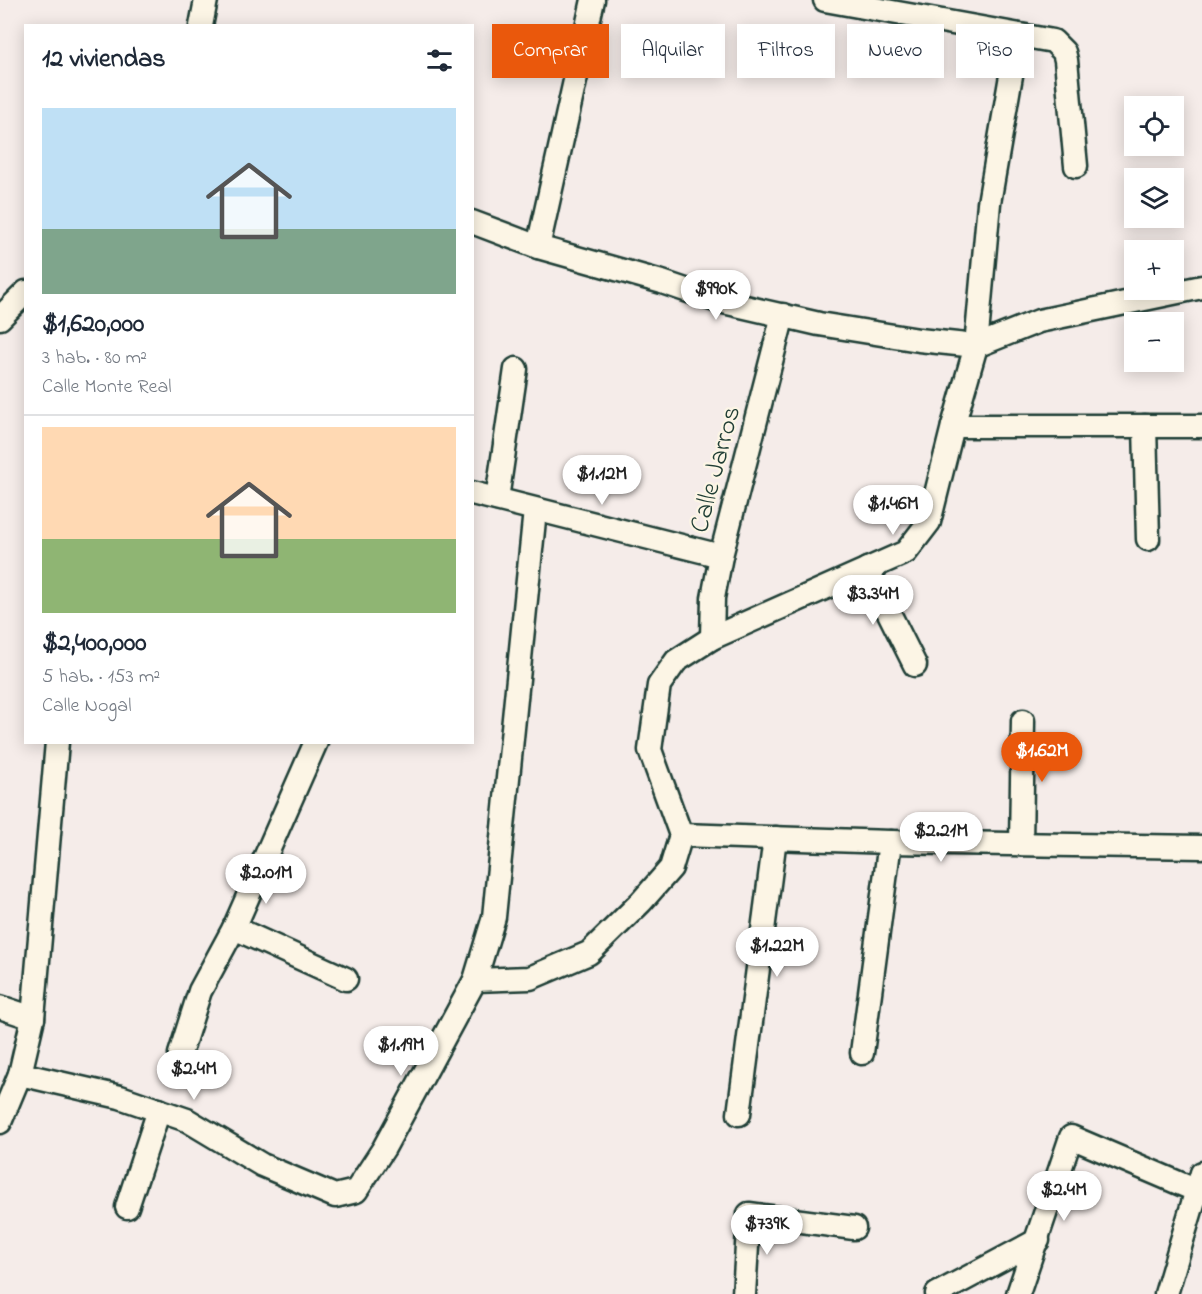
<!DOCTYPE html>
<html lang="es">
<meta charset="utf-8">
<style>
:root{--surface:#fff;--page:#f2f2f3;--text:#1f2937;--muted:#747a83;--line:#e0e1e3;--accent:#ea580c}
body{margin:0;font-family:"Indie Flower",sans-serif;background:var(--page);color:var(--text);height:100vh;display:flex;flex-direction:column;font-size:22px;white-space:nowrap}
*{box-sizing:border-box;margin:0}
p{font-size:20px;color:var(--muted)}
.icon{flex:none;width:33px;height:33px;fill:none;stroke:currentColor;stroke-width:2;stroke-linecap:round;stroke-linejoin:round}
.map{position:relative;flex:1;overflow:hidden}
.details{position:absolute;left:24px;top:24px;width:450px;height:720px;display:flex;flex-direction:column;background:var(--surface);border-radius:0px;box-shadow:0 3px 15px #0003}
.details>*{flex:none}
.top-card{position:absolute;left:492px;top:24px;width:570px;height:54px;display:flex;gap:12px}
.controls{position:absolute;left:1124px;top:96px;display:grid;gap:12px}
.controls a{display:grid;place-items:center;width:60px;height:60px;border-radius:0px;background:var(--surface);box-shadow:0 3px 15px #0003;font-size:30px}
.price{position:absolute;translate:-50% -51px;padding:0 14px;border-radius:21px;background:#fff;color:#222;font-size:20px;line-height:39px;filter:drop-shadow(0 2px 3px #0008)}
.price::after{content:'';position:absolute;left:50%;top:36px;width:18px;height:14px;margin-left:-9px;background:inherit;clip-path:polygon(0 0,100% 0,50% 100%)}
.price.selected{background:var(--accent);color:#fff}
ul{padding:0;list-style:none}
li{display:grid;align-content:center;gap:12px;height:318px;padding:0 18px}
li+li{border-top:2px solid var(--line)}
li span{display:grid;place-items:center;height:186px;border-radius:0px;color:#555}
li>.icon{margin-inline-start:auto}
span .icon{width:108px;height:108px;fill:#fffc;stroke-width:1}
li b{font-size:26px}
h2{display:flex;justify-content:space-between;align-items:center;height:72px;padding:0 18px;font-size:26px}
.chip{padding:0 21px;border-radius:0px;background:var(--surface);box-shadow:0 3px 15px #0003;font-size:21px;line-height:54px}
.chip.selected{background:var(--accent);color:#fff}
.map>svg:first-child{display:block}
</style>
<div class="map">
<svg width="1202" height="1294" viewBox="0 0 1202 1294">
<rect width="100%" height="100%" fill="#f5ece9"/>
<filter id="ink" filterUnits="userSpaceOnUse"><feTurbulence type="fractalNoise" baseFrequency=".0167" numOctaves="2"/><feDisplacementMap in="SourceGraphic" scale="12" xChannelSelector="R" yChannelSelector="G"/><feConvolveMatrix kernelMatrix="1 2 1 2 8 2 1 2 1" color-interpolation-filters="sRGB"/></filter>
<g filter="url(#ink)">
<g fill="none" stroke-linecap="round" stroke-linejoin="round">
<defs>
<g id="street">
<polyline points="825,0 1053,41 1064,52 1066,60 1076,166"/>
<polyline points="201,26 206,0"/>
<polyline points="472,222 538,247 662,282 715,300 819,324 919,340 976,346 1039,321 1202,287"/>
<polyline points="538,247 593,0"/>
<polyline points="0,318 26,292"/>
<polyline points="953,426 1202,426"/>
<polyline points="1145,426 1148,539"/>
<polyline points="472,493 721,556"/>
<polyline points="497,499 516,369"/>
<polyline points="867,569 915,665"/>
<polyline points="712,638 713,598 721,556 783,315"/>
<polyline points="681,835 890,842 1202,847"/>
<polyline points="1021,844 1023,721"/>
<polyline points="234,928 346,979"/>
<polyline points="475,980 530,978 589,953 641,902 671,868 681,835 650,750 659,685 676,661 712,638 906,552 929,522 953,426 976,346 989,203 1018,35"/>
<polyline points="0,1007 33,1018"/>
<polyline points="862,1053 890,842"/>
<polyline points="180,1054 200,991 234,928 316,742"/>
<polyline points="20,1074 120,1097 187,1120 262,1165 335,1196 356,1191 384,1148 475,980 494,917 535,510"/>
<polyline points="739,1114 775,838"/>
<polyline points="0,1122 20,1074 33,1018 57,742"/>
<polyline points="127,1207 159,1110"/>
<polyline points="744,1294 749,1214 854,1228"/>
<polyline points="937,1294 1038,1240"/>
<polyline points="1018,1294 1071,1137 1202,1193"/>
<polyline points="1166,1294 1202,1173"/>
</g>
</defs>
<use href="#street" stroke="#1f3d34" stroke-width="27"/>
<use href="#street" stroke="#fcf5e5" stroke-width="22"/>
</g>
</g>
<g text-anchor="middle" stroke-width="4.5" stroke-linejoin="round" paint-order="stroke">
<g font-size="27" fill="#1f3d34" stroke="#fcf5e5">
<text transform="translate(714 469) rotate(-75)" y="9">Calle Jarros</text>
</g>
</g>
</svg>
<div class="controls">
<a><svg class="icon" aria-label="locate" viewBox="0 0 24 24"><circle cx="12" cy="12" r="6"/><path d="M12 2v4M12 18v4M2 12h4M18 12h4"/></svg></a>
<a><svg class="icon" aria-label="layers" viewBox="0 0 24 24"><path d="M12 4l9 5-9 5-9-5zM3 14l9 5 9-5"/></svg></a>
<a>+</a>
<a>−</a>
</div>
<b class="price" style="left:716px;top:321px">$990K</b>
<b class="price" style="left:602px;top:506px">$1.12M</b>
<b class="price" style="left:893px;top:536px">$1.46M</b>
<b class="price" style="left:873px;top:626px">$3.34M</b>
<b class="price selected" style="left:1042px;top:783px">$1.62M</b>
<b class="price" style="left:941px;top:863px">$2.21M</b>
<b class="price" style="left:266px;top:905px">$2.01M</b>
<b class="price" style="left:777px;top:978px">$1.22M</b>
<b class="price" style="left:401px;top:1077px">$1.19M</b>
<b class="price" style="left:194px;top:1101px">$2.4M</b>
<b class="price" style="left:1064px;top:1222px">$2.4M</b>
<b class="price" style="left:767px;top:1256px">$739K</b>
<div class="top-card">
<a class="chip selected">Comprar</a>
<a class="chip">Alquilar</a>
<a class="chip">Filtros</a>
<a class="chip">Nuevo</a>
<a class="chip">Piso</a>
</div>
<section class="details">
<h2>12 viviendas<svg class="icon" aria-label="filters" viewBox="0 0 24 24"><path d="M4 7h16M4 17h16"/><circle cx="9" cy="7" r="2"/><circle cx="15" cy="17" r="2"/></svg></h2>
<ul>
<li><span style="background:linear-gradient(#bfe0f5 65%,#7fa58c 0)"><svg class="icon" aria-label="home" viewBox="0 0 24 24"><path d="M3 11l9-7 9 7M6 9v11h12V9"/></svg></span><div><b>$1,620,000</b><p>3 hab. · 80 m²</p><p>Calle Monte Real</p></div></li>
<li><span style="background:linear-gradient(#ffd9b3 60%,#8fb573 0)"><svg class="icon" aria-label="home" viewBox="0 0 24 24"><path d="M3 11l9-7 9 7M6 9v11h12V9"/></svg></span><div><b>$2,400,000</b><p>5 hab. · 153 m²</p><p>Calle Nogal</p></div></li>
</ul>
</section>
</div>
